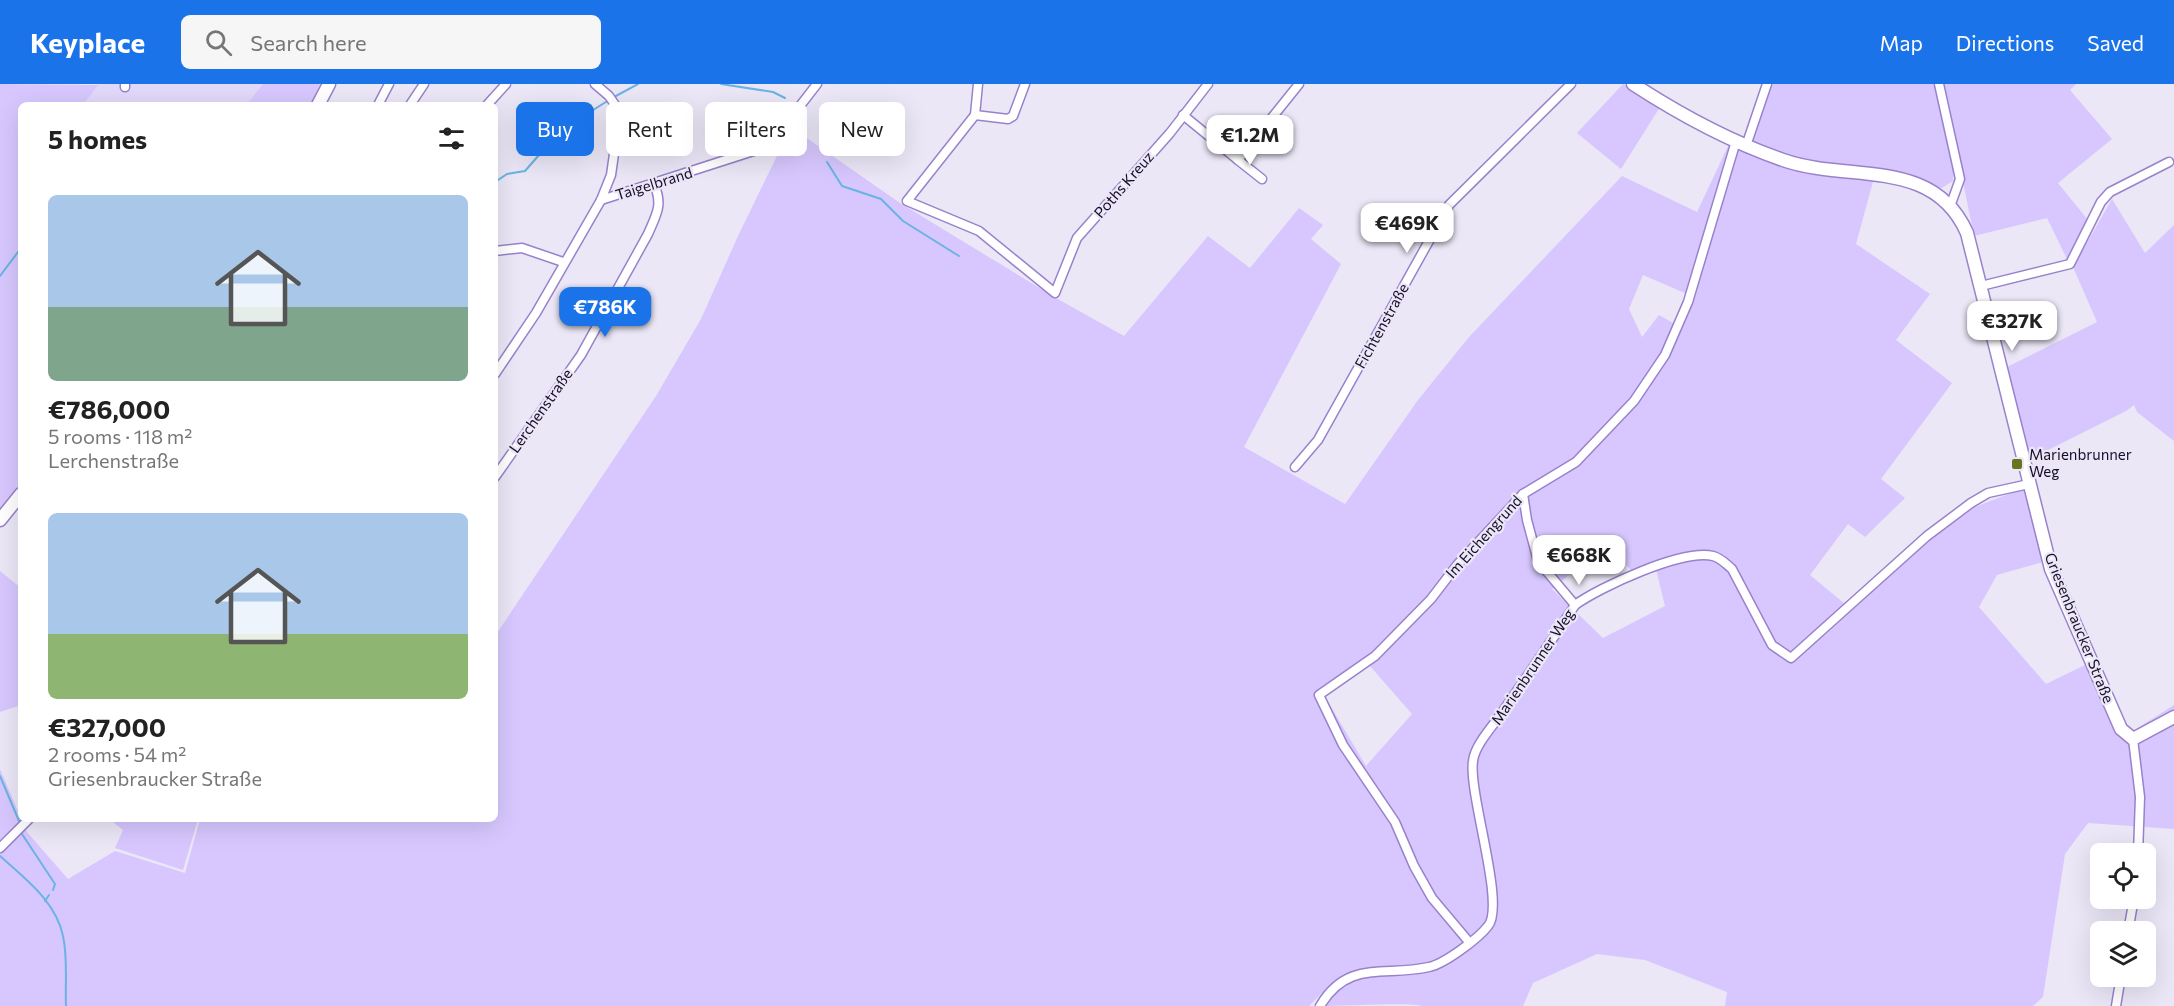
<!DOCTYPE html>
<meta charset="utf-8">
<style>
:root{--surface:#fff;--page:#f6f6f6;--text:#222;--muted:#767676;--accent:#1a73e8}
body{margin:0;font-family:Commissioner,sans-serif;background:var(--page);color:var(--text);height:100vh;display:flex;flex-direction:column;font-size:22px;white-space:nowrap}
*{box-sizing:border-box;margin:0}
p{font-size:20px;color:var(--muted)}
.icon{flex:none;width:33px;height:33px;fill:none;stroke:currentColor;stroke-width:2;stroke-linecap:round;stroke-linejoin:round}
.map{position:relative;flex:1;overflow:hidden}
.drawer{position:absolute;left:18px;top:18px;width:480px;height:720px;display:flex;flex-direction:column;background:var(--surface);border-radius:9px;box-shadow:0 6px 24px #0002}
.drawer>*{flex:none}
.banner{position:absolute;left:516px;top:18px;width:570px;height:54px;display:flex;gap:12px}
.fabs{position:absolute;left:2090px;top:759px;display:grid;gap:12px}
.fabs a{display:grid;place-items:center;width:66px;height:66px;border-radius:9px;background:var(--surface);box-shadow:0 6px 24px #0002;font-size:30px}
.price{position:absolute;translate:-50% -51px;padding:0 14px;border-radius:12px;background:#fff;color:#222;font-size:20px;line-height:39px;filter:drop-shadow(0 2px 3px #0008)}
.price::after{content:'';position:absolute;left:50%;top:36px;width:18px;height:14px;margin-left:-9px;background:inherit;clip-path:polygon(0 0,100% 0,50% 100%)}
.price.current{background:var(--accent);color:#fff}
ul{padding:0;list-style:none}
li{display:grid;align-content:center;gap:12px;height:318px;padding:0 30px}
li span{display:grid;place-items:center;height:186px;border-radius:9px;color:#555}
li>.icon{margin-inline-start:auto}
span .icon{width:108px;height:108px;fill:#fffc;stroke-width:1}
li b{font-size:26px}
h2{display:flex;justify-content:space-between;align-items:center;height:72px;padding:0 30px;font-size:26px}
.pill{padding:0 21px;border-radius:9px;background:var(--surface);box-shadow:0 6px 24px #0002;font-size:21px;line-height:54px}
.pill.current{background:var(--accent);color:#fff}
header{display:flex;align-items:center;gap:36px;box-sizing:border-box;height:84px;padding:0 30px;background:var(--accent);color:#fff}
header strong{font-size:28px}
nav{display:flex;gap:33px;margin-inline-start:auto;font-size:21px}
.search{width:420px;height:54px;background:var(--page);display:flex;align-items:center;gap:15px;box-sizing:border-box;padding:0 21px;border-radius:9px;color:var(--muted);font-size:22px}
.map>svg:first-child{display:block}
</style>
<header>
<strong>Keyplace</strong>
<div class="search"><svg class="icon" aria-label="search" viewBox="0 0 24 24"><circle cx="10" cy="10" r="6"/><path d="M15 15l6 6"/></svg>Search here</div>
<nav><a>Map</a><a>Directions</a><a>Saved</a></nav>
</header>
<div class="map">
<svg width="2174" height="922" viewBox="0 0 2174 922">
<rect width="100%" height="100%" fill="#ebe7f7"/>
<polygon fill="#e1d8fa" points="97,0 263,0 246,21 83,21"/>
<g fill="#d7c7fe" fill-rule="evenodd">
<polygon points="0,0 98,1 83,21 21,21 21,402 0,427"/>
<polygon points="263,0 320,0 311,21 246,21"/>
<polygon points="1623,0 1660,23 1621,85 1577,49"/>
<path d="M 1773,0 L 1935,0 L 1954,81 L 1953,97 L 1940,105 L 1910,92 L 1874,94 L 1856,160 L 1930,210 L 1896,256 L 1952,299 L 1881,395 L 1905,414 L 1865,453 L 1848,440 L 1810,491 L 1845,520 L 1819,546 L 1825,551 L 1926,459 L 1975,423 L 2024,404 L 2043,478 L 1997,491 L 1979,523 L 2046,600 L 2089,579 L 2119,653 L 2136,645 L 2174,621 L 2174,745 L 2088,739 L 2065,770 L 2043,913 L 2033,922 L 1725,922 L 1727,908 L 1645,876 L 1597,870 L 1533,899 L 1523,922 L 1422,922 C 1414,918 1341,922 1324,922 L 1331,910 L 1353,893 L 1350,889 L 1328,903 L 1309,922 L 0,922 L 0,685 L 27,748 L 68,795 L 115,767 L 185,789 L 200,735 L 495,735 L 495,552 L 656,312 L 701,235 L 738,152 L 791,43 L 900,119 L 1056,214 L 1124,252 L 1208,152 L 1250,184 L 1299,124 L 1323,141 L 1311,155 L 1341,180 L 1244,363 L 1345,420 L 1418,316 L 1469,253 L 1622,92 L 1697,128 L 1729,60 L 1748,65 ZM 1643,191 L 1694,213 L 1680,243 L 1659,231 L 1642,253 L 1629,225 ZM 1606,461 L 1632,487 L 1654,477 L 1665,522 L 1603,554 L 1552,505 ZM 1363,574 L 1412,630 L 1366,682 L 1321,606 Z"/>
<polygon points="1943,0 2076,0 2070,6 2112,55 2058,99 2088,136 2067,175 2047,134 1974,152"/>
<polygon points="2112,115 2145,169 2174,141 2174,357 2137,328 2134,321 2126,327 2030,375 2005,284 2097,238 2073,183"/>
<polygon points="0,487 21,504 21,621 0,628"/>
<polygon points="109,735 198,735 183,786 115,764 123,746"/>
</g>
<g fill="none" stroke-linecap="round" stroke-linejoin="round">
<g stroke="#6ab4e3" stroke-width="2">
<polyline points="721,0 773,8 785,14"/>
<polyline points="614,13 638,0"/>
<polyline points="827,78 842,102 881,115 903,137 959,172"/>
<polyline points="495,98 507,90 525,87 560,47 609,16"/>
<polyline points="0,192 21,164"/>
<polyline points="0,692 19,737"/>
<polyline points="22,750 55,800 53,806"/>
<path d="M 0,772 C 24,794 56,817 63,852 C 68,874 65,900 66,922"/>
<polyline points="45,817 49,811"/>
</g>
<defs>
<g id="street">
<polyline points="978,0 975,31 907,117 979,147 1055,209 1077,154 1170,49 1208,0"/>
<polyline points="1939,0 1960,95 1951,120"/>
<polyline points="125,3 125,0"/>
<polyline points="378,21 389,0"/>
<polyline points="410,21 424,0"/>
<polyline points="487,21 506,0"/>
<polyline points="975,31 1008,35 1013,32 1025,0"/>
<polyline points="1183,31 1238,76 1299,0"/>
<polyline points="1746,62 1767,0"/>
<polyline points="1238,76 1262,95"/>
<polyline points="601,116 769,62 817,0"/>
<polyline points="495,167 522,164 563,178"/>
<polyline points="1981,202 2070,180 2101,118 2110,108 2169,78"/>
<polyline points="495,290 536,229 601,116 611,91 620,28 609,12 595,0"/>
<polyline points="1295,383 1318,356 1449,121 1571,0"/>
<path d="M 495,393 L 581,271 L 648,150 C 657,129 663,121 654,100"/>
<polyline points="1523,410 1527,436 1538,477 1575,521"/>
<polyline points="2133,655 2140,713 2138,770"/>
<polyline points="0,764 29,735"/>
<polyline points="2128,848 2134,814"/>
<polyline points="1469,858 1432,814 1414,782 1395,738 1343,661 1319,611 1375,572 1431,515 1457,481 1523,410 1576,378 1634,317 1665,271 1688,218 1736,57"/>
<path d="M 1320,922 C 1348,875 1384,893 1429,883 C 1444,880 1478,855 1488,842 C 1506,821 1468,709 1473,677 C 1475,661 1492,643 1501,630 C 1526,594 1551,558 1575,521 C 1600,503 1682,465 1713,472 C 1721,474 1726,480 1732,485 L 1772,561 L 1791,574 L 1927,452 L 1971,419 L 1988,409 L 2029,400"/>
<polyline points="2116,922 2121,892"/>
</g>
<g id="secondary">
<path d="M 1633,0 C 1679,30 1731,58 1783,76 C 1849,99 1933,72 1967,149 L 2051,485 L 2121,645 L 2133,655 L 2174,633"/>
<polyline points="318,21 329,0"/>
<polyline points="0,436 21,410"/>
</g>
</defs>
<use href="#street" stroke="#9982cb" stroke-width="11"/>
<use href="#secondary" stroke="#9982cb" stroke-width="15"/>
<use href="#street" stroke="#fff" stroke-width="8"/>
<use href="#secondary" stroke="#fff" stroke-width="12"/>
</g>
<rect fill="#677420" stroke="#ebe7f7" stroke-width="2" x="2011" y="374" width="12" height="12" rx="3"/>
<g text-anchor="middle" stroke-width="4.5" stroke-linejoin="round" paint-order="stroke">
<g font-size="15" fill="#170d28" stroke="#ebe7f7">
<text transform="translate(654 100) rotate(-17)" y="5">Taigelbrand</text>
<text transform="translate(1124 101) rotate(-49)" y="5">Poths Kreuz</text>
<text transform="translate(1382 242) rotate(-61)" y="5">Fichtenstraße</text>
<text transform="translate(541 327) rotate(-55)" y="5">Lerchenstraße</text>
<text transform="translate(1484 453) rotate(-48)" y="5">Im Eichengrund</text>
<text transform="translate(2079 544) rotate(68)" y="5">Griesenbraucker Straße</text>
<text transform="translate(1533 583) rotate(-56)" y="5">Marienbrunner Weg</text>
</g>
<g font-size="15" fill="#170d28" stroke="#ebe7f7" text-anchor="start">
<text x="2029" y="376">Marienbrunner<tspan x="2029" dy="17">Weg</tspan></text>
</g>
</g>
</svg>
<div class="fabs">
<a><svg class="icon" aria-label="locate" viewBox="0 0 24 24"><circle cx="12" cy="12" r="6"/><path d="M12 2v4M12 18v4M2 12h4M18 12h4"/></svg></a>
<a><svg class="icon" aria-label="layers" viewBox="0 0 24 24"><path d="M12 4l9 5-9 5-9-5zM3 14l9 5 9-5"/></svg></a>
</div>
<b class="price" style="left:1250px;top:82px">€1.2M</b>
<b class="price" style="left:1407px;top:170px">€469K</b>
<b class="price current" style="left:605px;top:254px">€786K</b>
<b class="price" style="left:2012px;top:268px">€327K</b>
<b class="price" style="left:1579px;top:502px">€668K</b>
<div class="banner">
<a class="pill current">Buy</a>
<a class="pill">Rent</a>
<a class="pill">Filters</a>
<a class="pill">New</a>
</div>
<section class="drawer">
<h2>5 homes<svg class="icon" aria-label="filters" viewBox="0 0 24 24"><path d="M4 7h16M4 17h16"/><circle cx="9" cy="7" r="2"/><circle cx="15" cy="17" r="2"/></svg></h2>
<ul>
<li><span style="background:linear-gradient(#a9c7e8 60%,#7fa58c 0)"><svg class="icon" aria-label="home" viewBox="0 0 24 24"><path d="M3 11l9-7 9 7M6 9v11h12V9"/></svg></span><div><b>€786,000</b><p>5 rooms · 118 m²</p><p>Lerchenstraße</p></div></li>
<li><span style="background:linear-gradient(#a9c7e8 65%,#8fb573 0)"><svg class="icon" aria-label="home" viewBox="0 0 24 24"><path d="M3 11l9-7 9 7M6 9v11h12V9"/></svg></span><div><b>€327,000</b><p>2 rooms · 54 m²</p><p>Griesenbraucker Straße</p></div></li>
</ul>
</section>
</div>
